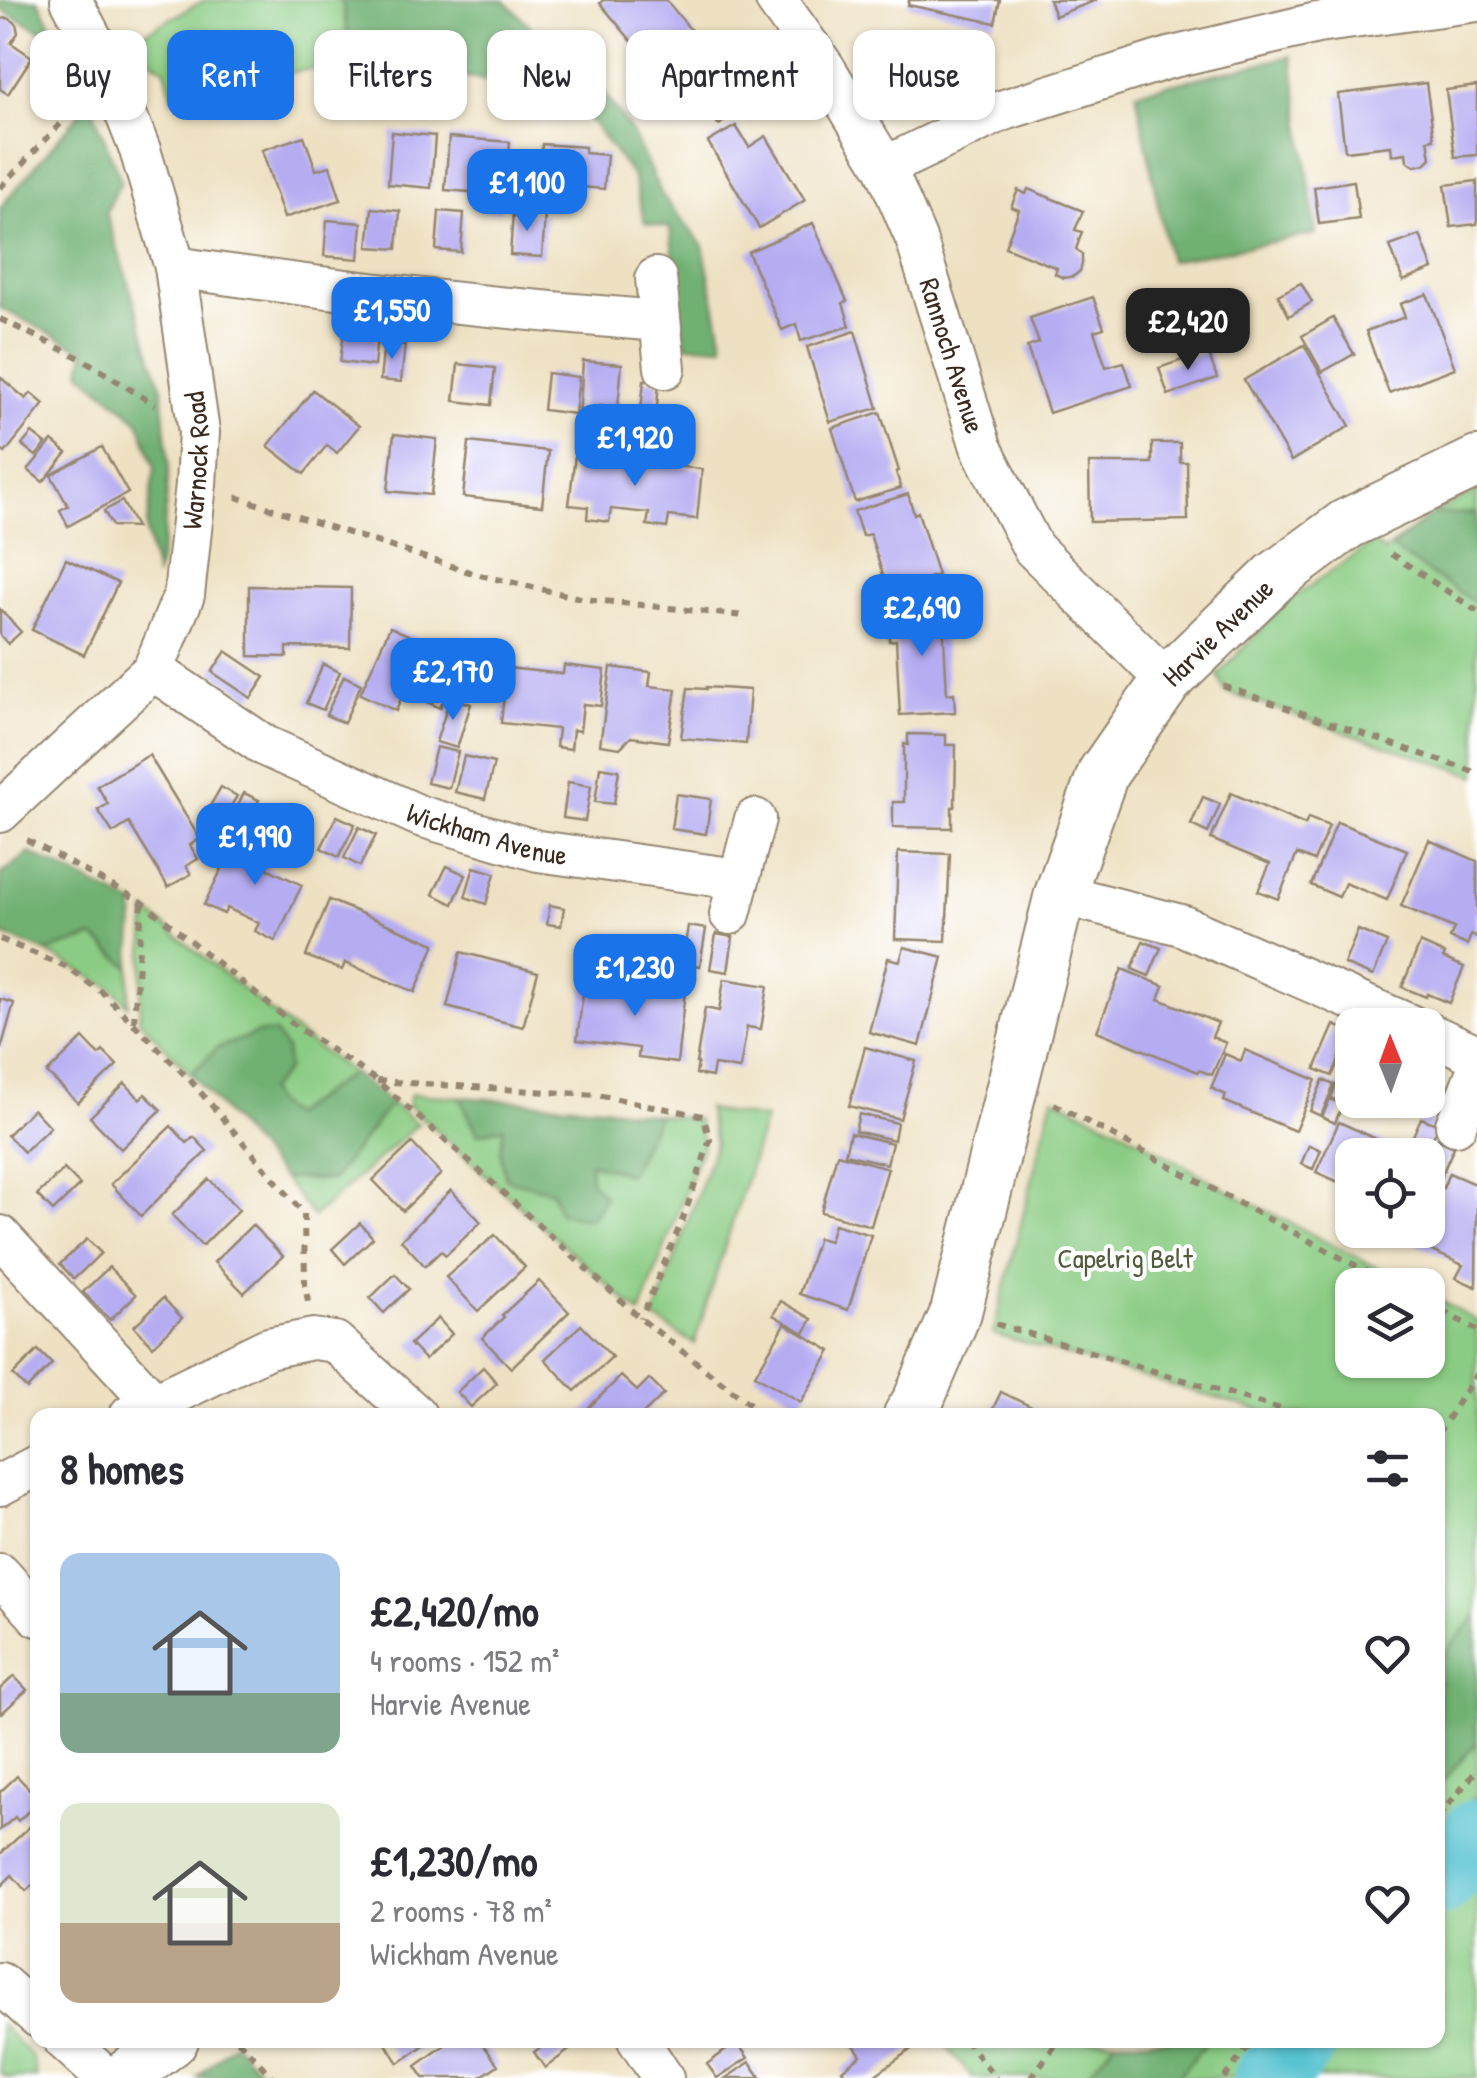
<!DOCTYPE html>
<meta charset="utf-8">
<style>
:root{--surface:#fff;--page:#f2f2f3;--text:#2b2b33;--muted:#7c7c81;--accent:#1a73e8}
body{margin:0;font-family:"Patrick Hand",sans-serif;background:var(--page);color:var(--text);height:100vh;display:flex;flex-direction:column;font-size:38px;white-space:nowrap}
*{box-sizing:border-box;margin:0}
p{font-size:32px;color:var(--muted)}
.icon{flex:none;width:55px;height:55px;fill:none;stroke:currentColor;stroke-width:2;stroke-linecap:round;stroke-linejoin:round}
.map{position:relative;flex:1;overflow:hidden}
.side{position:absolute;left:30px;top:1408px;width:1415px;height:640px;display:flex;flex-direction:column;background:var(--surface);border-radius:20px;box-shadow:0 2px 8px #0004}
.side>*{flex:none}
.banner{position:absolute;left:30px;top:30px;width:1418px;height:90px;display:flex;gap:20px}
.needle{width:65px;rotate:359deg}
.buttons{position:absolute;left:1335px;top:1008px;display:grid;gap:20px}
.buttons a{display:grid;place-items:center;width:110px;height:110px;border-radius:20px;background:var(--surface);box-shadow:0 2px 8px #0004;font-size:50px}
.price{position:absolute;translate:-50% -85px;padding:0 22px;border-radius:20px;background:var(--accent);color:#fff;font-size:32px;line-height:65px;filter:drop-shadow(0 2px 5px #0008)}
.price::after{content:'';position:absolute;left:50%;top:60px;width:30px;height:22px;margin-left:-15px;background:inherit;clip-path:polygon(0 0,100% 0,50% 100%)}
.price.on{background:#222;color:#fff}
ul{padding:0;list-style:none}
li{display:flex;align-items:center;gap:30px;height:250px;padding:0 30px}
li span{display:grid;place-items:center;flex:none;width:280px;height:200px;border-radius:20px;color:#555}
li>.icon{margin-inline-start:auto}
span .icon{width:120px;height:120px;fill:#fffc;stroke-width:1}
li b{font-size:42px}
h2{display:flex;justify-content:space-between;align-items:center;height:120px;padding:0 30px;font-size:42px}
.tag{padding:0 35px;border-radius:20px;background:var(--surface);box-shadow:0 2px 8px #0004;font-size:35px;line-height:90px}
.tag.on{background:var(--accent);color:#fff}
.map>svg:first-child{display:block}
</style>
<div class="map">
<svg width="1477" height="2078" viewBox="0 0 1477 2078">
<rect width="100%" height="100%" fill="#fff"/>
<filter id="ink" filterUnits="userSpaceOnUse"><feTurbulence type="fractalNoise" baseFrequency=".01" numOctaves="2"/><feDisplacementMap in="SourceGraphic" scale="20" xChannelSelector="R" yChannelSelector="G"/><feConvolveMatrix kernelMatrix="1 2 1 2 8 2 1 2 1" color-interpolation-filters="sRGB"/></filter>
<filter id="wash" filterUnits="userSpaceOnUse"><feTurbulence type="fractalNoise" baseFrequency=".0048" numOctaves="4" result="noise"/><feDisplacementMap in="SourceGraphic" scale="40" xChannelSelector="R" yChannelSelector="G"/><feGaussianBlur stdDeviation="2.25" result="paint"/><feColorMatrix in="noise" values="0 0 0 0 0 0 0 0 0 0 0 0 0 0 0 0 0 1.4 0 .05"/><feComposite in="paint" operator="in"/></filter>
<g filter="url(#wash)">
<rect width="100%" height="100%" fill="#eee1c2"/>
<g fill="#8bcc84" stroke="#637b51" stroke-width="2.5">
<polygon points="205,0 342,0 352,62 258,78 173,99 165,69 134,48 131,40"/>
<polygon points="1477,491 1477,776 1225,692 1218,675 1287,602 1374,542 1384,552 1432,514"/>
<polygon points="147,911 289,1027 352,1073 291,1115 275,1104 268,1091 287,1069 258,1033 217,1048 191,1074 139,1020"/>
<polygon points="93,937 130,967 128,1005 112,988 46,952"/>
<polygon points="411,1094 460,1097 478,1134 505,1126 500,1151 590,1181 590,1162 628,1174 658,1115 697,1119 703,1144 640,1314 408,1105"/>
<polygon points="1053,1097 1119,1128 1238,1196 1410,1285 1352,1285 1352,1360 1428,1360 1428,1294 1477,1321 1477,2078 972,2078 942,2040 1438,2040 1438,1415 1275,1415 993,1334"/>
<polygon points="391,1103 418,1124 313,1217 283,1178 332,1180"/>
<polygon points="707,1108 713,1111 765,1119 694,1344 654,1318 715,1144"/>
<polygon points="0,2023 32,2057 37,2078 8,2078 0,2072"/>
</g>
<g fill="#70b072" stroke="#566d48" stroke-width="2.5">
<polygon points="0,0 38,0 60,41 0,9"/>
<polygon points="342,0 504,0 535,31 566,52 601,89 632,133 662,195 703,246 724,346 686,345 682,328 670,228 645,223 633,177 569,92 352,62"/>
<polygon points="1292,56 1316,234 1169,261 1136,92"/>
<polygon points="90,101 121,181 106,213 162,389 169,466 164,533 156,577 146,530 155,467 139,421 81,372 85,351 0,308 0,208"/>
<polygon points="1477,513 1477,604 1391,548 1432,514"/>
<polygon points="30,853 135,905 130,967 93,937 46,952 0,934 0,875"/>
<polygon points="258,1033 275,1033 286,1049 287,1069 268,1091 275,1104 291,1115 352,1073 391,1103 332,1180 282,1178 191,1074 217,1048"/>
<polygon points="460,1097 601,1107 658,1115 629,1174 590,1163 590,1181 605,1197 590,1219 559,1213 552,1191 506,1179 500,1151 504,1127 478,1134"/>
<polygon points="1477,1615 1477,1742 1438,1786 1438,1661"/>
<polygon points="1477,1794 1477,1873 1438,1914 1438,1841"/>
<polygon points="1116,2040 1209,2040 1176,2078 1084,2078"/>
<polygon points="1273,2040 1321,2040 1286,2078 1242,2078"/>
<polygon points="234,2043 267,2078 197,2078"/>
</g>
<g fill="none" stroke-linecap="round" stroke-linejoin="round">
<g stroke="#58c3d1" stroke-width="72">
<polyline points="1438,1881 1477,1835"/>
<polyline points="1270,2078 1302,2040"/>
</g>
</g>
<g id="blocks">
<g fill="#b5acf2">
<polygon points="603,0 666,0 695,35 662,62 647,43 639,50 600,3"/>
<polygon points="909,0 1000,0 995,23 908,5"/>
<polygon points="1049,0 1097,0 1055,16"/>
<polygon points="8,18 16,23 18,33 11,43 32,57 8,94 0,89 0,19"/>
<polygon points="701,40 740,89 735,93 744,106 719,125 709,113 698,121 659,73"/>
<polygon points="1426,83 1434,139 1428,140 1431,158 1425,164 1415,166 1407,161 1406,153 1392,155 1391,146 1345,151 1338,94"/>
<polygon points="1477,86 1477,155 1455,157 1446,90"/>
<polygon points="736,126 749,147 766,136 805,200 759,228 708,142"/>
<polygon points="392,132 435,136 431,188 388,184"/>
<polygon points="304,136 316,170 330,166 341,200 284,218 262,150"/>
<polygon points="449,137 510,142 506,195 503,195 501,212 480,210 482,193 445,190"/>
<polygon points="542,144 585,147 585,153 607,155 604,189 582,187 581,201 538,197"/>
<polygon points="1354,181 1359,219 1319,224 1314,187"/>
<polygon points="1477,181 1477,224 1451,227 1445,185"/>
<polygon points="1028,189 1083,211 1075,230 1082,232 1076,249 1082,255 1082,264 1080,271 1074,276 1064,278 1055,274 1057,268 1005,247 1019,210 1011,207 1018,190 1026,194"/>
<polygon points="372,208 400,211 397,249 368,247"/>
<polygon points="439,211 464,213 461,252 436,250"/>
<polygon points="513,212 545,214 542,257 510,255"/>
<polygon points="327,220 362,223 359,259 324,256"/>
<polygon points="813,223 847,301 843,303 850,326 801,341 796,324 782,330 748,252"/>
<polygon points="1420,235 1433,269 1403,281 1390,246"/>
<polygon points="1301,283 1312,302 1289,316 1278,295"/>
<polygon points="1427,294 1455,368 1389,393 1366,331 1405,317 1400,304"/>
<polygon points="1093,297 1104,328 1094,331 1106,367 1124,362 1132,386 1049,413 1027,347 1039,343 1030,318"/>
<polygon points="1333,318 1354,354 1322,372 1302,336"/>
<polygon points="345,323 378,327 374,366 340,362"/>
<polygon points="855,331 878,408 830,422 807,347"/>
<polygon points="384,343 405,345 401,382 380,380"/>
<polygon points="1304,345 1350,426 1291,461 1244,380"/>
<polygon points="1208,351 1217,378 1168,395 1159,368"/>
<polygon points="583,361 622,364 618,407 600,406 598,432 578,431"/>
<polygon points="458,364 495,368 491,405 454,401"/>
<polygon points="547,373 579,377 575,414 543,410"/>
<polygon points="0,377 26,399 31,393 44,404 5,453 0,449"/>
<polygon points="644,380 659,381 654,443 638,441"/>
<polygon points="313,390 359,426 337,453 327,445 304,474 268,446"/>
<polygon points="880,412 899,471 896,472 901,488 855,502 832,428"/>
<polygon points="32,433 46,444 36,456 22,445"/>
<polygon points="394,434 437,439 431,495 388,491"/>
<polygon points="52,441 67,453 43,482 28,470"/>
<polygon points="469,442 548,451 542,506 463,497"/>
<polygon points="1152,443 1180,443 1180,462 1187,462 1188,520 1090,522 1089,463 1152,463"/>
<polygon points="102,447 128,493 68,526 60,510 68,506 51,475"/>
<polygon points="575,455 702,469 697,519 669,516 667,528 647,525 649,513 611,509 609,522 587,519 588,507 569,505"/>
<polygon points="908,494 914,514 918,512 938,575 888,591 870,534 862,536 854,511"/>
<polygon points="122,501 130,516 136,527 112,526 104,511"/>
<polygon points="66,559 118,583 84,655 32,630"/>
<polygon points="249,586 351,588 350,648 287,647 287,657 249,656"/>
<polygon points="942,600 947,694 954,693 955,712 900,715 896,640 889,641 889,632 896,632 895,603"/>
<polygon points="0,609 21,632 8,644 0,635"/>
<polygon points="390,627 462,659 440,708 404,691 396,711 360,694"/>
<polygon points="226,651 265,677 251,698 212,672"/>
<polygon points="323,664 340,672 323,710 306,703"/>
<polygon points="564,665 605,670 601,706 583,704 580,731 573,730 571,749 556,747 558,729 501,723 507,668 563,674"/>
<polygon points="611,667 651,672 649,686 676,689 668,742 631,737 620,748 600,745"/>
<polygon points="344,676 361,684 344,723 326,715"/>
<polygon points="706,687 750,690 746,744 681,738 688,688 706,689"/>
<polygon points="450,698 471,704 457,748 436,742"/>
<polygon points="908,734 946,735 946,745 956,745 955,807 952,807 952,828 893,827 893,802 904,802 904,744 908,745"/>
<polygon points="436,747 458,752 449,788 427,783"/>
<polygon points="149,755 200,839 190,845 198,859 186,866 191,874 168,887 129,823 113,833 98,810 108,804 97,786"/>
<polygon points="464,756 494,763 485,799 455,792"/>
<polygon points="600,767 619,770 614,804 595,802"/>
<polygon points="568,782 591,786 585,821 563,818"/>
<polygon points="221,787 237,796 219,827 203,818"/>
<polygon points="244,793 259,800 242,836 226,828"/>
<polygon points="1231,793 1305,825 1308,818 1329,826 1314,861 1297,854 1278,899 1258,891 1270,864 1211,839"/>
<polygon points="676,794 711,799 706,834 671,829"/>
<polygon points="1203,797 1220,804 1208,833 1191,825"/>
<polygon points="337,816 355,824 339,857 321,848"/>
<polygon points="1337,822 1407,850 1387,900 1345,883 1339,897 1311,885"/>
<polygon points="359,827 376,835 360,866 344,858"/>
<polygon points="253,832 278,844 266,868 302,885 275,941 255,931 259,923 227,908 224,914 204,905 231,850 241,856"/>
<polygon points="1429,840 1477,861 1477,938 1471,935 1467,945 1450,938 1454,928 1401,906"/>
<polygon points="898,852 950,854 946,941 895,939"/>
<polygon points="447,866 466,875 453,904 433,894"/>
<polygon points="474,867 495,873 486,904 465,897"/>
<polygon points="329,900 435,944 415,992 345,963 342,970 306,956"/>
<polygon points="550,905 564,908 561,926 547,924"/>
<polygon points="688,926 706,929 700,966 682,963"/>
<polygon points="1358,930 1387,942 1373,976 1344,964"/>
<polygon points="716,934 733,937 728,972 710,969"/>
<polygon points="1143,941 1161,948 1149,976 1132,969"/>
<polygon points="1420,943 1445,954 1443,958 1464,967 1449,1003 1427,994 1426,997 1402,987"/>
<polygon points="904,947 943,957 920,1046 869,1032 888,958 900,961"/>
<polygon points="461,952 538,972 523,1027 447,1007"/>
<polygon points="1122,969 1164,986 1159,999 1218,1023 1212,1037 1226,1043 1212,1075 1199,1070 1198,1072 1097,1031"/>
<polygon points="659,978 686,982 677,1063 638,1058 639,1048 577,1040 584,985 657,994"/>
<polygon points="724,979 768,986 761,1029 747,1027 740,1069 714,1065 712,1077 696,1074 698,1063 696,1063 705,1008 719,1011"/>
<polygon points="0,999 14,1003 1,1049 0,1049"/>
<polygon points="1334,1025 1351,1032 1332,1076 1315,1069"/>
<polygon points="83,1038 99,1055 103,1051 117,1065 78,1103 47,1073"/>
<polygon points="865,1047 916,1061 900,1119 849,1106"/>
<polygon points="1245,1050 1316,1080 1295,1131 1224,1101 1226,1095 1211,1088 1225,1054 1241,1061"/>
<polygon points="1323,1080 1334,1085 1321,1116 1310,1111"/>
<polygon points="125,1083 140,1099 145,1094 161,1110 121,1149 90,1117"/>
<polygon points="1336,1085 1352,1092 1352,1100 1355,1100 1352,1107 1331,1098"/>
<polygon points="1330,1099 1342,1105 1335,1123 1322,1117"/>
<polygon points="33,1109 50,1127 24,1152 7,1135"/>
<polygon points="859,1114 897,1123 894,1140 855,1131"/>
<polygon points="1421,1118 1439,1125 1425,1155 1407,1149"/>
<polygon points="1339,1122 1374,1138 1411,1155 1352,1155 1352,1188 1316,1172"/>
<polygon points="171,1126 187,1143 194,1137 207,1151 141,1216 111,1184"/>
<polygon points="850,1133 892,1143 887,1164 845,1154"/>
<polygon points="1437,1139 1454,1147 1439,1181 1428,1176 1428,1160"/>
<polygon points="412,1143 441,1174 403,1211 373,1180"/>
<polygon points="1309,1145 1321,1150 1313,1169 1301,1164"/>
<polygon points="837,1154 888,1168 871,1226 821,1212"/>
<polygon points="64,1169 80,1185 53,1211 37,1195"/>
<polygon points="1449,1173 1477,1185 1476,1287 1456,1278 1463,1265 1410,1241 1415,1230 1428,1230 1428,1181 1443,1188"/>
<polygon points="209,1179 239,1210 202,1246 172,1215"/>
<polygon points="451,1190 481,1222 446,1255 441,1251 425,1266 401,1240"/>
<polygon points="360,1223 373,1238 345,1264 332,1249"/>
<polygon points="834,1224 871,1235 848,1310 799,1294 818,1238 829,1241"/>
<polygon points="252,1225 283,1256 244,1293 214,1262"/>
<polygon points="495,1235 525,1267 478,1311 446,1277"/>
<polygon points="87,1239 101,1253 74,1279 60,1264"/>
<polygon points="109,1267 136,1295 110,1320 83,1292"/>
<polygon points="395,1274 409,1289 384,1313 370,1298"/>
<polygon points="539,1281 569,1312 511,1368 482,1338 504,1317 502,1315"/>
<polygon points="163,1298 182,1318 153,1346 134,1326"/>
<polygon points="781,1301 812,1319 804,1333 773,1315"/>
<polygon points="438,1318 452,1334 425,1360 410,1344"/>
<polygon points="785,1324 831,1351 801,1402 755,1375"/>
<polygon points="581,1325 612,1357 575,1391 545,1359"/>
<polygon points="38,1350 52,1364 27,1389 13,1375"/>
<polygon points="483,1367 497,1383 471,1407 457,1392"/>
<polygon points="621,1376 637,1391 649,1379 664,1394 642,1415 581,1415"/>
<polygon points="1001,1392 1036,1409 1049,1415 990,1415"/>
<polygon points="14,1676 27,1690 2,1713 0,1711 0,1689"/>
<polygon points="17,1776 38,1798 38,1802 18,1821 15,1817 0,1830 0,1792"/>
<polygon points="38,1819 38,1880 26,1891 12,1875 0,1887 0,1854"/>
<polygon points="392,2040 431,2040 399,2063 386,2044"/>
<polygon points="452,2040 480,2040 498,2065 479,2078 424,2078 416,2066"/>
<polygon points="551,2040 573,2040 576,2045 545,2068 534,2052"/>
<polygon points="850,2040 913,2040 917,2045 871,2078 848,2078 842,2070 861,2055"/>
<polygon points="737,2042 748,2058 717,2078 707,2064"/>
<polygon points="750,2062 761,2078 726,2078"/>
</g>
</g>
</g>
<g filter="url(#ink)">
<use href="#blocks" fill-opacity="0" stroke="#948670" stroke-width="2.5"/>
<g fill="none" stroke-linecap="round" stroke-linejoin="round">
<defs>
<g id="minor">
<path id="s1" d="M 776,0 L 824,67 L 885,167 L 916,239 L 981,447 L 1033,548 L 1167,681"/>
<polyline points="885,167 1001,111 1169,58 1317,23 1477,1"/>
<path d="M 175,267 C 336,291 497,309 660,321"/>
<polyline points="656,278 665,368"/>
<path id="s2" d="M 153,670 L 265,746 L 420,816 L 538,851 L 738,879"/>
<path id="s3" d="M 0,812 L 153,670 L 184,595 L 196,484 L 199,432 L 175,267 L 140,150 L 109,71 L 71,0"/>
<polyline points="1060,894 1181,925 1410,1025"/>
<polyline points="730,914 755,819"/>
<polyline points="1428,1033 1477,1055"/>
<polyline points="1456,1125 1477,1071"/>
<polyline points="0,1236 153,1402"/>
<polyline points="130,1415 268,1348 313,1339 335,1342 416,1415"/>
<polyline points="0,1485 38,1465"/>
<polyline points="0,1574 38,1616"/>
<polyline points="0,1983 38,2017"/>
<polyline points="64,2040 106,2078"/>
<polyline points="638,2040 663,2078"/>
</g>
<g id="tertiary">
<path id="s4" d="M 909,1415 L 918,1401 L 956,1312 L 1060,894 L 1103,773 L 1167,681 L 1275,577 L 1347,524 L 1477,462"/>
<polyline points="123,2078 173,2040"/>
</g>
</defs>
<use href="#minor" stroke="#948670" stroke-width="44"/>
<use href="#tertiary" stroke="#948670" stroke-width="54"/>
<g stroke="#948670" stroke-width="6" stroke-dasharray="8 8" stroke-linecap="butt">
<polyline points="0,188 81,102"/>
<polyline points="0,319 86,361 155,405"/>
<polyline points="236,497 479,575 585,599 744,616"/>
<polyline points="1391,554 1477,611"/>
<polyline points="1223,686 1477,773"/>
<polyline points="27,840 142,902 297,1027 376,1080 461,1154 641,1319 764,1415"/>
<polyline points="0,939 65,966 103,993 191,1081 304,1214 305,1284 308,1302"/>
<polyline points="134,1022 142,903"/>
<polyline points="377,1081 597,1095 703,1116 710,1140 684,1216 641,1319"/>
<polyline points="1054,1104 1392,1285"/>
<polyline points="1428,1304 1477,1330"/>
<polyline points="996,1324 1301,1415"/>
<polyline points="1438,1433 1477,1373"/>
<polyline points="1438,1817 1477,1770"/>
<polyline points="238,2040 273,2078"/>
<polyline points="965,2040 996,2078"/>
<polyline points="1031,2078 1059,2040"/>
<polyline points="1224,2078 1254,2040"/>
</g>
<use href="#minor" stroke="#fff" stroke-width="40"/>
<use href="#tertiary" stroke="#fff" stroke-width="50"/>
</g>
</g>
<g text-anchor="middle" stroke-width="8" stroke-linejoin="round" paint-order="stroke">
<g font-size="28" fill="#3b2a1e" stroke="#fff">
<text dy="10" stroke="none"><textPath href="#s1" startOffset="400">Rannoch Avenue</textPath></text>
<text dy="10" stroke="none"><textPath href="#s3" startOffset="425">Warnock Road</textPath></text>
<text dy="10" stroke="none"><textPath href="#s4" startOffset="855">Harvie Avenue</textPath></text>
<text dy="10" stroke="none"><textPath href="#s2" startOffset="375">Wickham Avenue</textPath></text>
</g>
<g font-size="28" fill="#535b3d" stroke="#fff">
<text x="1125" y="1268">Capelrig Belt</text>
</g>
</g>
</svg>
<div class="buttons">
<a><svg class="needle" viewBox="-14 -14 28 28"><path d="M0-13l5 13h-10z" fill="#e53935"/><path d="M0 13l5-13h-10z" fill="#7c7c81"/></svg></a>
<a><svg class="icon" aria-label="locate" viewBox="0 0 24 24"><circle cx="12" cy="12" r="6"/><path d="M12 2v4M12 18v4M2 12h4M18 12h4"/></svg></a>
<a><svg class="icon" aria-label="layers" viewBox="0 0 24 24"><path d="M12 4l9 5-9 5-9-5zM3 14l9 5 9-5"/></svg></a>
</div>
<b class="price" style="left:527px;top:234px">£1,100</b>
<b class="price" style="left:392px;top:362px">£1,550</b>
<b class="price on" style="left:1188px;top:373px">£2,420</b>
<b class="price" style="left:635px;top:489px">£1,920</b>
<b class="price" style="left:922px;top:659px">£2,690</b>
<b class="price" style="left:453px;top:723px">£2,170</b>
<b class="price" style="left:255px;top:888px">£1,990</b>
<b class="price" style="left:635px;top:1019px">£1,230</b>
<div class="banner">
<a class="tag">Buy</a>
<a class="tag on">Rent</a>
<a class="tag">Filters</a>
<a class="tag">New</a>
<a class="tag">Apartment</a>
<a class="tag">House</a>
</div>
<section class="side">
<h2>8 homes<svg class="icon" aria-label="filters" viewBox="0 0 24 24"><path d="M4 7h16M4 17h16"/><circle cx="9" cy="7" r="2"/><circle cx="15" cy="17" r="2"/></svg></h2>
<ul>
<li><span style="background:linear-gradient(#a9c7e8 70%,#7fa58c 0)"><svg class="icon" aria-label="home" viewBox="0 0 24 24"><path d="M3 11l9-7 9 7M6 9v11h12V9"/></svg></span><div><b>£2,420/mo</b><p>4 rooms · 152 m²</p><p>Harvie Avenue</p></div><svg class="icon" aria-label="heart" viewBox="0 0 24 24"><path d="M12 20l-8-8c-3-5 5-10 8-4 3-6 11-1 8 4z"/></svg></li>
<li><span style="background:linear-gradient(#dfe7d0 60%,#b9a48a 0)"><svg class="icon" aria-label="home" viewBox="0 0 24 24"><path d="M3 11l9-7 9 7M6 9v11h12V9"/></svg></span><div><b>£1,230/mo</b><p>2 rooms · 78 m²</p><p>Wickham Avenue</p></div><svg class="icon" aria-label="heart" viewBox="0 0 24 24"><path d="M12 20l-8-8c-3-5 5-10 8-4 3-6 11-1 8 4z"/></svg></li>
</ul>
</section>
</div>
